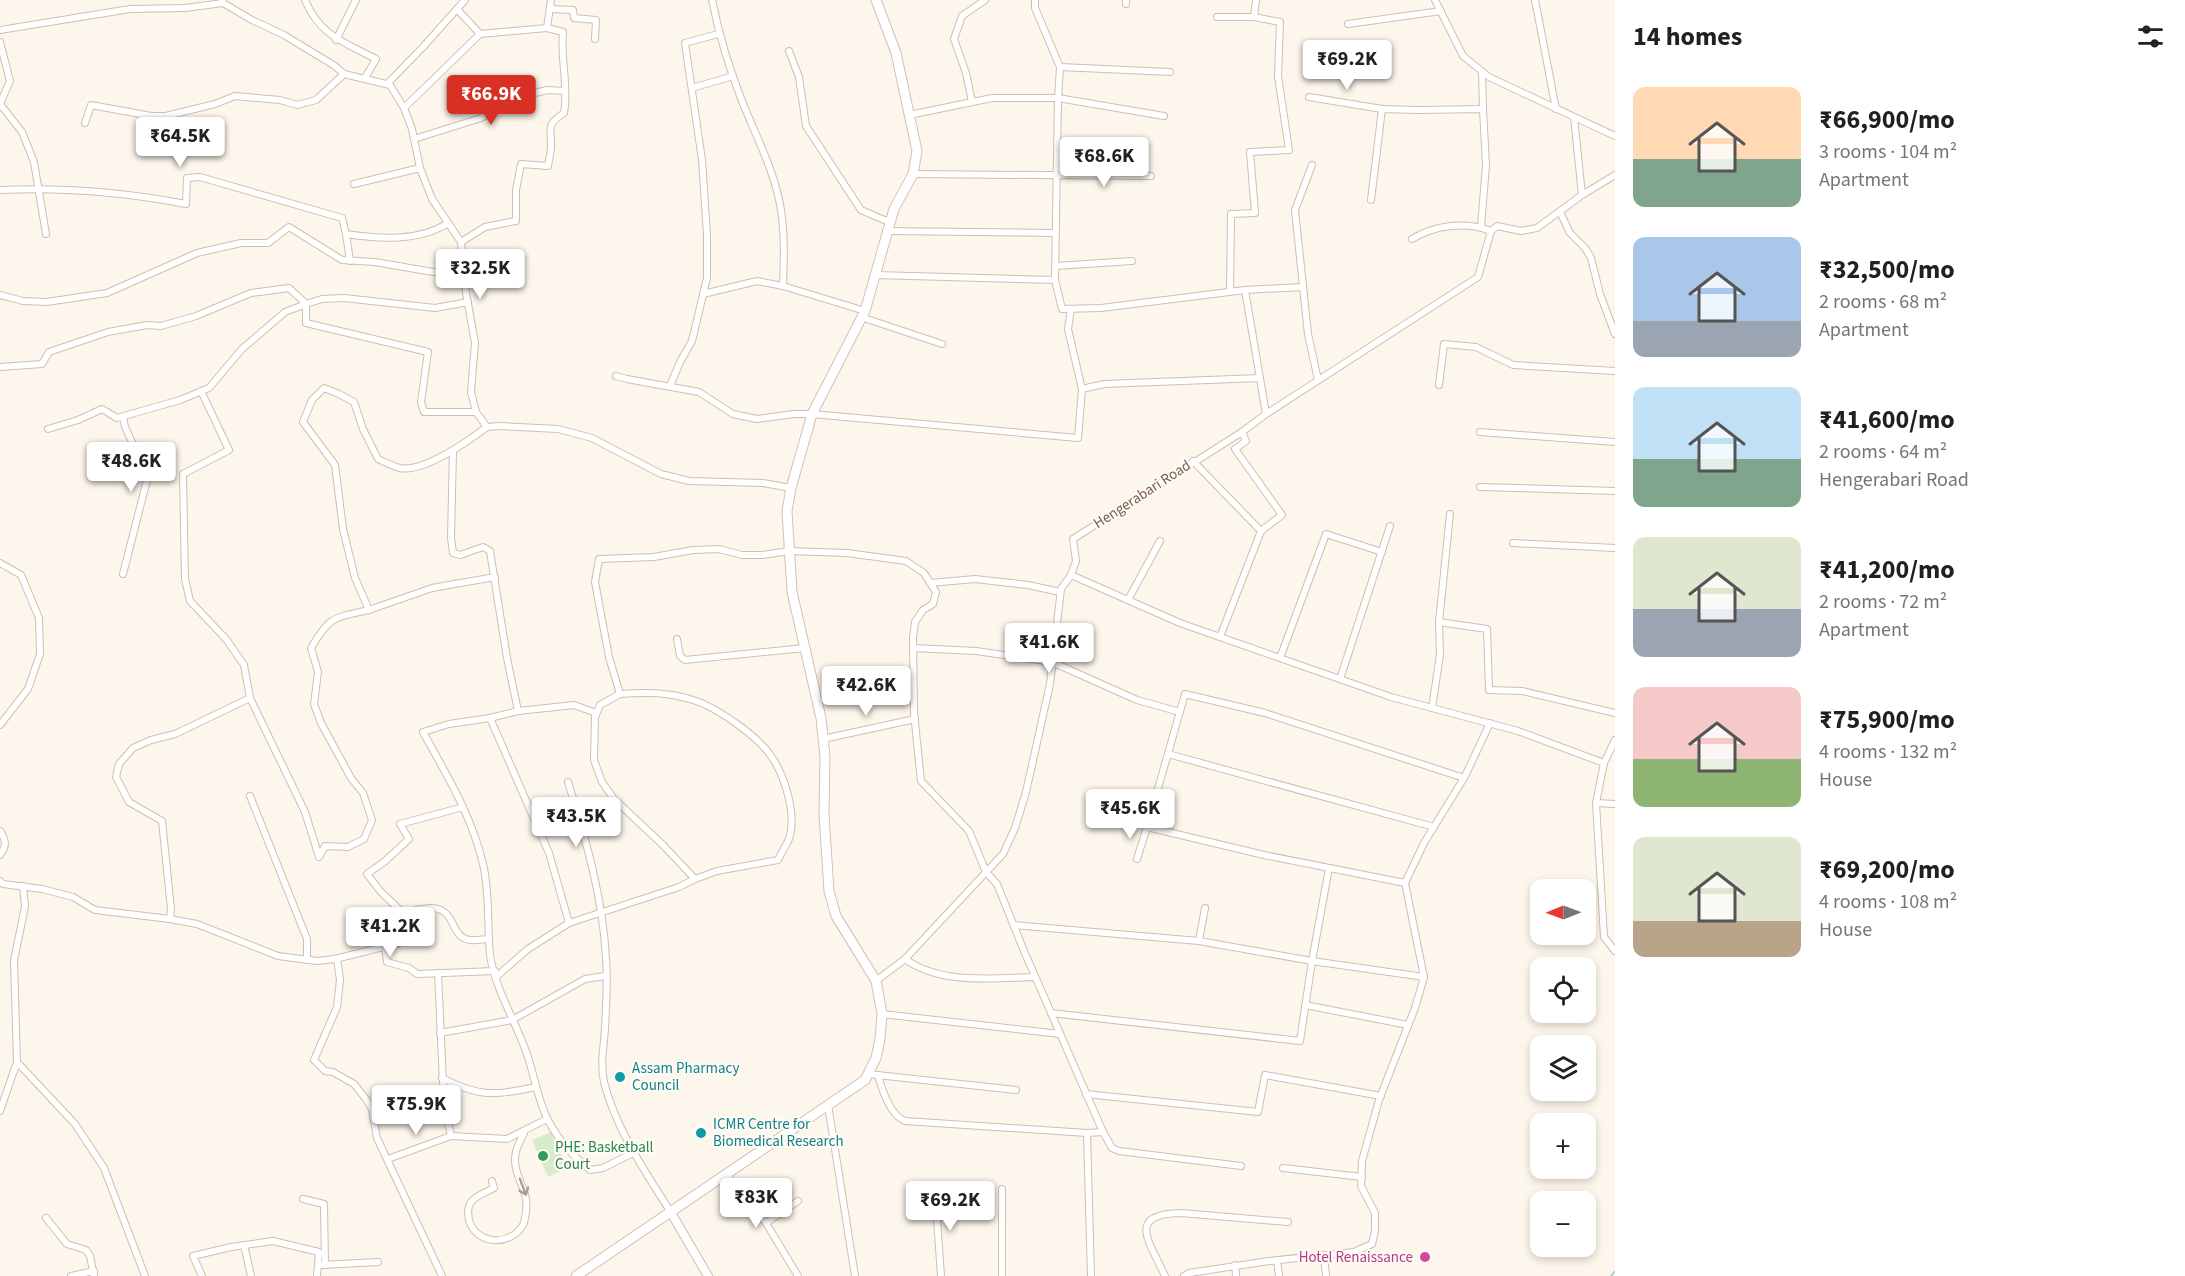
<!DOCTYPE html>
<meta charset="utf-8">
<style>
:root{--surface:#fff;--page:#f2f2f2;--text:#202124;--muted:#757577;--accent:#d93025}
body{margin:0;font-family:"Source Sans 3",sans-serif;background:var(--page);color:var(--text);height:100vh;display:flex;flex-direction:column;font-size:22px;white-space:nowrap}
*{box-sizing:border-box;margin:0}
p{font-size:20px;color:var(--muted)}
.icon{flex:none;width:33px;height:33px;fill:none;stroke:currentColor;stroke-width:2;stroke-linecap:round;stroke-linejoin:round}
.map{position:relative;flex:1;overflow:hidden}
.panel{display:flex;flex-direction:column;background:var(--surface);width:570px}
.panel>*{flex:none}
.needle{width:39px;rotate:269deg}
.buttons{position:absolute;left:1530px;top:879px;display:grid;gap:12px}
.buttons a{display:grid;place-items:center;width:66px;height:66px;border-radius:12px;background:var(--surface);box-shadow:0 3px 9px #0003;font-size:30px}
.price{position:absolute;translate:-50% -51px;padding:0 14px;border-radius:6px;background:#fff;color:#222;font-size:20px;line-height:39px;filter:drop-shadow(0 2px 3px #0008)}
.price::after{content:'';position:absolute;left:50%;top:36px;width:18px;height:14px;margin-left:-9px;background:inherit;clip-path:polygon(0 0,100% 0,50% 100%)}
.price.current{background:var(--accent);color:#fff}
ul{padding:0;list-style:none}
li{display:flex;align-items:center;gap:18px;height:150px;padding:0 18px}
li span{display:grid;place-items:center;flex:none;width:168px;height:120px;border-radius:12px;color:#555}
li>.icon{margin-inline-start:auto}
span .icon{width:72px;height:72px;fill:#fffc;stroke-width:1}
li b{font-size:26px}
h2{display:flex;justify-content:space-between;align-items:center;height:72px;padding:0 18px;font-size:26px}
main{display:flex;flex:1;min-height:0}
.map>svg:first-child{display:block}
</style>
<main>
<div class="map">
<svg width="1615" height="1276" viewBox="0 0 1615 1276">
<rect width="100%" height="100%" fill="#fdf6ec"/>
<polygon fill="#d8ecc9" points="551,1132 567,1168 548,1177 532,1140"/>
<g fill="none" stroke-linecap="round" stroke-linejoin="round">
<polyline stroke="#a5d3da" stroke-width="2" points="1611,1276 1615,1271"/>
<defs>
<g id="minor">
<polyline points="222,0 223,3 252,20 284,35 335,66 344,74 390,85 404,108 412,129 420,168 432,199 461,242 466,293 475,343 471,392 476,412 487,427 500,426 558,429 592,438 661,474 689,481 763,483 791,488"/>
<path d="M 305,0 C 320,36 344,42 376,59 L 365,78"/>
<path d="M 712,0 C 719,35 729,68 742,101 C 755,134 773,168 780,204 C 785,231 784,259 783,286"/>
<polyline points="1035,0 1035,8 1060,67 1058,98 1055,280"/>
<polyline points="1126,0 1126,4"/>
<polyline points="1435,0 1463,56 1489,77 1615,136"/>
<polyline points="1535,0 1556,109"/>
<polyline points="457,9 480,34"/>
<polyline points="550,9 573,10 574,18 596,20 595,39"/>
<polyline points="1217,17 1254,17 1256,0"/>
<polyline points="1348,24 1441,11"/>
<polyline points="0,30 130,9 185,8 223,3"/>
<polyline points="336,40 356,0"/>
<polyline points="0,42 10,81 0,104 22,132 34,162 46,234"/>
<polyline points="789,51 799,77 806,126 861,210 889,222"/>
<polyline points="1060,67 1170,72"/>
<polyline points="1482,72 1483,109"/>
<polyline points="387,84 423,47 465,0"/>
<polyline points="692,88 733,76"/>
<polyline points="1309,97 1382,109"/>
<polyline points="972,102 966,73 954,39 962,16 985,0"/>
<polyline points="404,108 480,34 547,28 551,0"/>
<polyline points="909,115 992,98 1058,98 1164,116"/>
<polyline points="1574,117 1582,195"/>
<polyline points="85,123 91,105 151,116 166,116 215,104 235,96 280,100 297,105 316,100 344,74"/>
<polyline points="414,139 481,118 509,101 523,96 547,90 565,91"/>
<polyline points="1312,165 1295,210 1308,334 1318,380"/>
<polyline points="913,174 1151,176"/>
<polyline points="354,184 420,168"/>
<path d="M 0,190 C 63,187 124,192 186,204 L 187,178 L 200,177 L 342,218 L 346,234"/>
<polyline points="1371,200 1382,109 1418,110 1483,109 1486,165 1481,227"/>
<polyline points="1560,212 1570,233 1585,248 1591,258 1600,294 1615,334"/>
<polyline points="886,231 1056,233"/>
<path d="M 1412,239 C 1435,225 1465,221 1491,231"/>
<path d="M 461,242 L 485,227 L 516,221 L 516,190 L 521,164 L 548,166 C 549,159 551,152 551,146 C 551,127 546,125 564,113 C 569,86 560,58 563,32 L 547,28"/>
<path d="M 350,261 L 346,234 C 379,239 419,242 448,223"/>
<polyline points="1056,266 1132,261"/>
<polyline points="875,275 1055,280 1062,309 1101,308 1245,290 1303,287"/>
<polyline points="1245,290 1266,414"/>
<polyline points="1230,292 1231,214 1255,213 1250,152 1289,150 1278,76 1280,22 1254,17"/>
<polyline points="703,294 757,281 783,286 865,311"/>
<polyline points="0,295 23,301 47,302 107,293 197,253 241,243 268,243 289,227 342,260 375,262 433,272 464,270"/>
<polyline points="1071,309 1068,329 1082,389"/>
<polyline points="861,317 942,344"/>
<polyline points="0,367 42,364 49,352 108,332 147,325 161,326 196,316 251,293 289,288 306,304 322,299 344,298 435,308 468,302"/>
<polyline points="616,376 627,379 699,392 733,414 757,419 794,414 812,414 1078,438 1082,389 1104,384 1260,378"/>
<polyline points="1439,385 1444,344 1476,347 1513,365 1615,371"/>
<polyline points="670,386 680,362 692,341 707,278 707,235 702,160 685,43 718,34"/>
<polyline points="201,391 229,450 183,474 185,579 190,601 226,639 244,665 250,698"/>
<polyline points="123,417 125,427 148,476 123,574"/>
<polyline points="48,429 78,420 102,409 117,418 180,400 209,388 242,349 285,312 306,304 306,323 428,352 421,402 424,412 476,412"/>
<polyline points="1242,432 1246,441 1235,449 1282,515 1261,531"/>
<polyline points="1480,432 1615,442"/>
<polyline points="453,451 451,538 453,553 460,555 483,547 490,551 507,658 518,711"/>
<polyline points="1193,461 1261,531 1220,637"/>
<polyline points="1480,487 1615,491"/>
<polyline points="1450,514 1439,622 1487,629 1489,690 1522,691 1615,713"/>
<polyline points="1513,543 1615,548"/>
<polyline points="0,563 21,575 39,618 40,654 28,689 0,725"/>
<polyline points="1071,575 1180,623 1274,656 1391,697 1518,731 1604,763 1596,803 1615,804"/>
<polyline points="930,583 975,579 1028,585 1060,592"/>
<polyline points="1128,600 1160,541"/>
<polyline points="369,610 432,588 495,577"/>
<polyline points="677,639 680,656 685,660 805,648"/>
<polyline points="913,648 976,651 1052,662 1137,700 1180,712"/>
<polyline points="1280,658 1326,534 1382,552"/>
<polyline points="1340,679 1390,526"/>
<path d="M 620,694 C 645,692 668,692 693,700 C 716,707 758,736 771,756 C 785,776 797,815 789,839 C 786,846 781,853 778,860 L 717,871 L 695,879"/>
<polyline points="1432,708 1440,655 1439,622"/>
<path d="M 596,713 L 574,705 L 518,711 L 490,718 L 449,724 L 423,732 C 446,774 472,816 483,864 C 490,893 487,924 490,955 C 495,990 517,1023 528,1057 C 535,1078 538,1102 549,1122 C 562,1145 571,1153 590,1170 L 603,1168 L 633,1153"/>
<polyline points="490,718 549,853 569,923"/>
<polyline points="823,739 915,719"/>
<polyline points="1168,754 1434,827"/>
<polyline points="1604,763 1615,740"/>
<polyline points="1464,778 1265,713 1185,694 1147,827 1264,855 1405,883 1424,843 1464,778 1467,772 1490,723"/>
<path d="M 568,782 C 586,840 603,898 606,959 C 608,980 606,1007 605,1028 C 604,1047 600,1062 604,1082 C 616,1129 644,1170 670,1211"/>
<polyline points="250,796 307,939 307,960"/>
<polyline points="1596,803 1604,937 1615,951"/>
<path d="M 0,831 C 6,840 7,846 0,855"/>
<polyline points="1137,859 1147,827"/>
<path d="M 0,881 L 3,884 L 42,889 L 73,897 L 95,910 L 170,919 L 171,909 L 162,821 L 129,802 L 116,777 L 119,764 L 133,748 L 151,740 L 175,734 L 250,698 L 305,812 L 319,857 L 325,846 L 348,847 L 364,839 L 372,820 L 363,793 L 351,778 L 321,723 L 314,704 L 318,672 L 311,648 C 330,616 333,618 369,610 L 355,578 L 343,529 L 335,465 L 303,422 L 312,400 L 324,388 L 339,394 L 354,402 L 363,429 L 378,459 C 385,462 392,466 400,468 C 424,473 468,441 487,427"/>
<polyline points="23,886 25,907 14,960 17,1062 75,1124 104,1168 145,1276"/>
<path d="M 404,914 C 463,892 444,937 470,940 C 476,941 484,939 489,939"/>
<polyline points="170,919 197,924 278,956 317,961 335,959 399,943 415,933 404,914 381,892 367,874 384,862 409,839 400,824 463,807"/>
<polyline points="1014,925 1199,941 1312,961 1329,868"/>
<polyline points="1199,941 1205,908"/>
<polyline points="385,947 387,962 409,968 417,974 495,971"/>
<polyline points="337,958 340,980 337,1007 314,1060 325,1071 333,1072 354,1084 366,1099 372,1109 377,1138 442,1276"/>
<path d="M 905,959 C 941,985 992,978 1035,977"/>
<polyline points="438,973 444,1104 451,1136 507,1139 547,1119"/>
<polyline points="496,977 528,949 569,923 679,887 695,879 663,845 614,799 602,782 594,760 595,717 600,705 620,694 609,657 595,582 599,559 654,557 693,550 719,549 742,555 762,555 789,551 847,553 906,561 924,573 936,592 933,604 923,610 915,622 913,638 914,713 921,781 969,831 986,872 997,884 1024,951 1103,1132 1087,1133 1091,1276"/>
<polyline points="876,981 905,959 1003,854 1015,828 1026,792 1050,684 1061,589 1071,575 1076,561 1073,539 1242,432 1266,414 1478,277 1491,231 1497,226 1521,231 1537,228 1582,195 1615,175"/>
<polyline points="1305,1005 1408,1025"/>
<polyline points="1051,1013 1300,1041 1312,961 1424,977"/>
<polyline points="882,1014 1060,1034"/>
<polyline points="440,1033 512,1020 585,979 605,976"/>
<polyline points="868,1074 1016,1090"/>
<path d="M 878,1075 C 882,1090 890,1115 905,1121 L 1087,1133"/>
<path d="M 442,1078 C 481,1098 495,1095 536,1087"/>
<polyline points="1086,1094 1258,1112 1265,1075 1381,1096"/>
<polyline points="828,1105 855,1276"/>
<polyline points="0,1111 17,1062"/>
<polyline points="1103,1132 1112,1148 1119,1151 1241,1166"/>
<polyline points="388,1159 451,1136"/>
<polyline points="1283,1168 1362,1177"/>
<polyline points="726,1174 766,1223 798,1276"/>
<path d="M 492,1181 L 494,1188 C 487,1192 476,1195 471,1202 C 467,1208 468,1214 469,1220 C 476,1245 510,1247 523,1225 C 525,1222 525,1216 526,1212 C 529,1188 514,1178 515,1159 C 515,1149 520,1141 524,1133"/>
<polyline points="935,1190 941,1276"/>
<polyline points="303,1199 324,1204 325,1265"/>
<polyline points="46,1218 67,1244 86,1250 90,1256 94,1276"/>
<polyline points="766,1223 798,1201"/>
<polyline points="244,1245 251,1276"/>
<polyline points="1324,1255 1326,1276"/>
<polyline points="1277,1260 1279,1276"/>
<polyline points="321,1265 378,1262"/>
<polyline points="1235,1265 1236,1276"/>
<polyline points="71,1276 94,1271"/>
<polyline points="202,1276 193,1256 231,1247 273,1241 319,1252 317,1276"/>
<polyline points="1002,1276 1002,1189"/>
<path d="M 1165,1276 C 1150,1242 1125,1214 1181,1213 L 1288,1222"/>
<polyline points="1184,1276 1189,1273 1269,1261 1354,1252 1372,1244 1375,1231 1375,1213 1361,1186 1362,1161 1379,1100 1415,1008 1424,977 1405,883"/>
</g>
<polyline id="tertiary" points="670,1211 708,1276"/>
<polyline id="secondary" points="576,1276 865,1080 876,1058 880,1039 882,1014 876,981 836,916 829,891 824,815 825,757 821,718 792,592 787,511 791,488 812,414 865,311 894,209 913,174 917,151 896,53 876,0"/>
</defs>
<use href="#minor" stroke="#d1beb0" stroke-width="8"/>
<use href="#tertiary" stroke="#d1beb0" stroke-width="10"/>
<use href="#secondary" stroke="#d6c0b0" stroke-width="11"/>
<use href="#minor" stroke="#fff" stroke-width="6"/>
<use href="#tertiary" stroke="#fff" stroke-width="8"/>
<use href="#secondary" stroke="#fff" stroke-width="9"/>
</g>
<defs><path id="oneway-shaft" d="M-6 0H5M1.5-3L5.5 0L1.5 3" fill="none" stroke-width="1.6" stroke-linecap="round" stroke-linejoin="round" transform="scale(1.5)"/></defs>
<use stroke="#af9d94" href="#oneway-shaft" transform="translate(523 1187) rotate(69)"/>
<g fill="#0f9aa8" stroke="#fffaf3" stroke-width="2">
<circle cx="620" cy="1077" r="6"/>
<circle cx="701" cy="1133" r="6"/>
</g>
<circle fill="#2e9e5b" stroke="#fffaf3" stroke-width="2" cx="543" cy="1156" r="6"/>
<circle fill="#d1479c" stroke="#fffaf3" stroke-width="2" cx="1425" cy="1257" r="6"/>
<g text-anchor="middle" stroke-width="4.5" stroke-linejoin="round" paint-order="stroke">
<g font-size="15" fill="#7a5c4d" stroke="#fffaf3">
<text transform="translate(1142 494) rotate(-33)" y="5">Hengerabari Road</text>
</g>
<g font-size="15" fill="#0d838f" stroke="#fffaf3" text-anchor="start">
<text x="632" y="1073">Assam Pharmacy<tspan x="632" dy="17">Council</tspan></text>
<text x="713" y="1129">ICMR Centre for<tspan x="713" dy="17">Biomedical Research</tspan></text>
</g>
<g font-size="15" fill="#27864d" stroke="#fffaf3" text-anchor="start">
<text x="555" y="1152">PHE: Basketball<tspan x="555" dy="17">Court</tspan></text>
</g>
<g font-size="15" fill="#b23c85" stroke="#fffaf3" text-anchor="end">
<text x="1413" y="1262">Hotel Renaissance</text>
</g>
</g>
</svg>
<div class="buttons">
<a><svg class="needle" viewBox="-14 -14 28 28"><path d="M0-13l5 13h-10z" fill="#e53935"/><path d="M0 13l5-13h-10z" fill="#757577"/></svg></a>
<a><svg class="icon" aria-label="locate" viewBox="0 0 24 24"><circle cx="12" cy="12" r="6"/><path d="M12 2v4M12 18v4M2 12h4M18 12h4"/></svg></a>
<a><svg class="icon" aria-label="layers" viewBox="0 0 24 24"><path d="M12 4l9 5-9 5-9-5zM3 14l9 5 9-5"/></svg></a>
<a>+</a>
<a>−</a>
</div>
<b class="price" style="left:1347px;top:91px">₹69.2K</b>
<b class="price current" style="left:491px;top:126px">₹66.9K</b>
<b class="price" style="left:180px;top:168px">₹64.5K</b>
<b class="price" style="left:1104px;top:188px">₹68.6K</b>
<b class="price" style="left:480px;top:300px">₹32.5K</b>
<b class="price" style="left:131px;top:493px">₹48.6K</b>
<b class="price" style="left:1049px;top:674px">₹41.6K</b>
<b class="price" style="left:866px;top:717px">₹42.6K</b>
<b class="price" style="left:1130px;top:840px">₹45.6K</b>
<b class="price" style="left:576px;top:848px">₹43.5K</b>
<b class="price" style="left:390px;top:958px">₹41.2K</b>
<b class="price" style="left:416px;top:1136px">₹75.9K</b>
<b class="price" style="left:756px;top:1229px">₹83K</b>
<b class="price" style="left:950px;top:1232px">₹69.2K</b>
</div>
<section class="panel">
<h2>14 homes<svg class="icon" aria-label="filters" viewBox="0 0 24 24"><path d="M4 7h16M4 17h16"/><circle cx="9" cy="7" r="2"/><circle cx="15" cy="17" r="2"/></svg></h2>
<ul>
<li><span style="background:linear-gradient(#ffd9b3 60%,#7fa58c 0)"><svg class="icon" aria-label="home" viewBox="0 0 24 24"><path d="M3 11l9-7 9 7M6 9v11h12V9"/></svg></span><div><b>₹66,900/mo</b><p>3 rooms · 104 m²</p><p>Apartment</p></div></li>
<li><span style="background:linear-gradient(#a9c7e8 70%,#9aa5b1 0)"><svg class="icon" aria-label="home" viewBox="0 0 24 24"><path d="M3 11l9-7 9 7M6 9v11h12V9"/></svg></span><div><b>₹32,500/mo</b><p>2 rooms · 68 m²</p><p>Apartment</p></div></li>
<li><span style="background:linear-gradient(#bfe0f5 60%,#7fa58c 0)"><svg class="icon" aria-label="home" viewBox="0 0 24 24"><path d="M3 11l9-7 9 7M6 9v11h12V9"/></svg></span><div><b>₹41,600/mo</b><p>2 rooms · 64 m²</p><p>Hengerabari Road</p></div></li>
<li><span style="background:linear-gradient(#dfe7d0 60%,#9aa5b1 0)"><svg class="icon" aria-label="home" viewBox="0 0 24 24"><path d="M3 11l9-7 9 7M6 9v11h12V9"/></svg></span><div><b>₹41,200/mo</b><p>2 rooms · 72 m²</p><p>Apartment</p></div></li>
<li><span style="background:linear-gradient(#f6c9c9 60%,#8fb573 0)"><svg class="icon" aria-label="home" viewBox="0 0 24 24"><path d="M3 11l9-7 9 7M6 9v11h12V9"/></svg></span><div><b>₹75,900/mo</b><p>4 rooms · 132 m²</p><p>House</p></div></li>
<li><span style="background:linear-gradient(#dfe7d0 70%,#b9a48a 0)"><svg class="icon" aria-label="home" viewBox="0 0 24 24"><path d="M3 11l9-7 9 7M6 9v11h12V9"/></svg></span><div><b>₹69,200/mo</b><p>4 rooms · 108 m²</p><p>House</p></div></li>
</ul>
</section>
</main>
